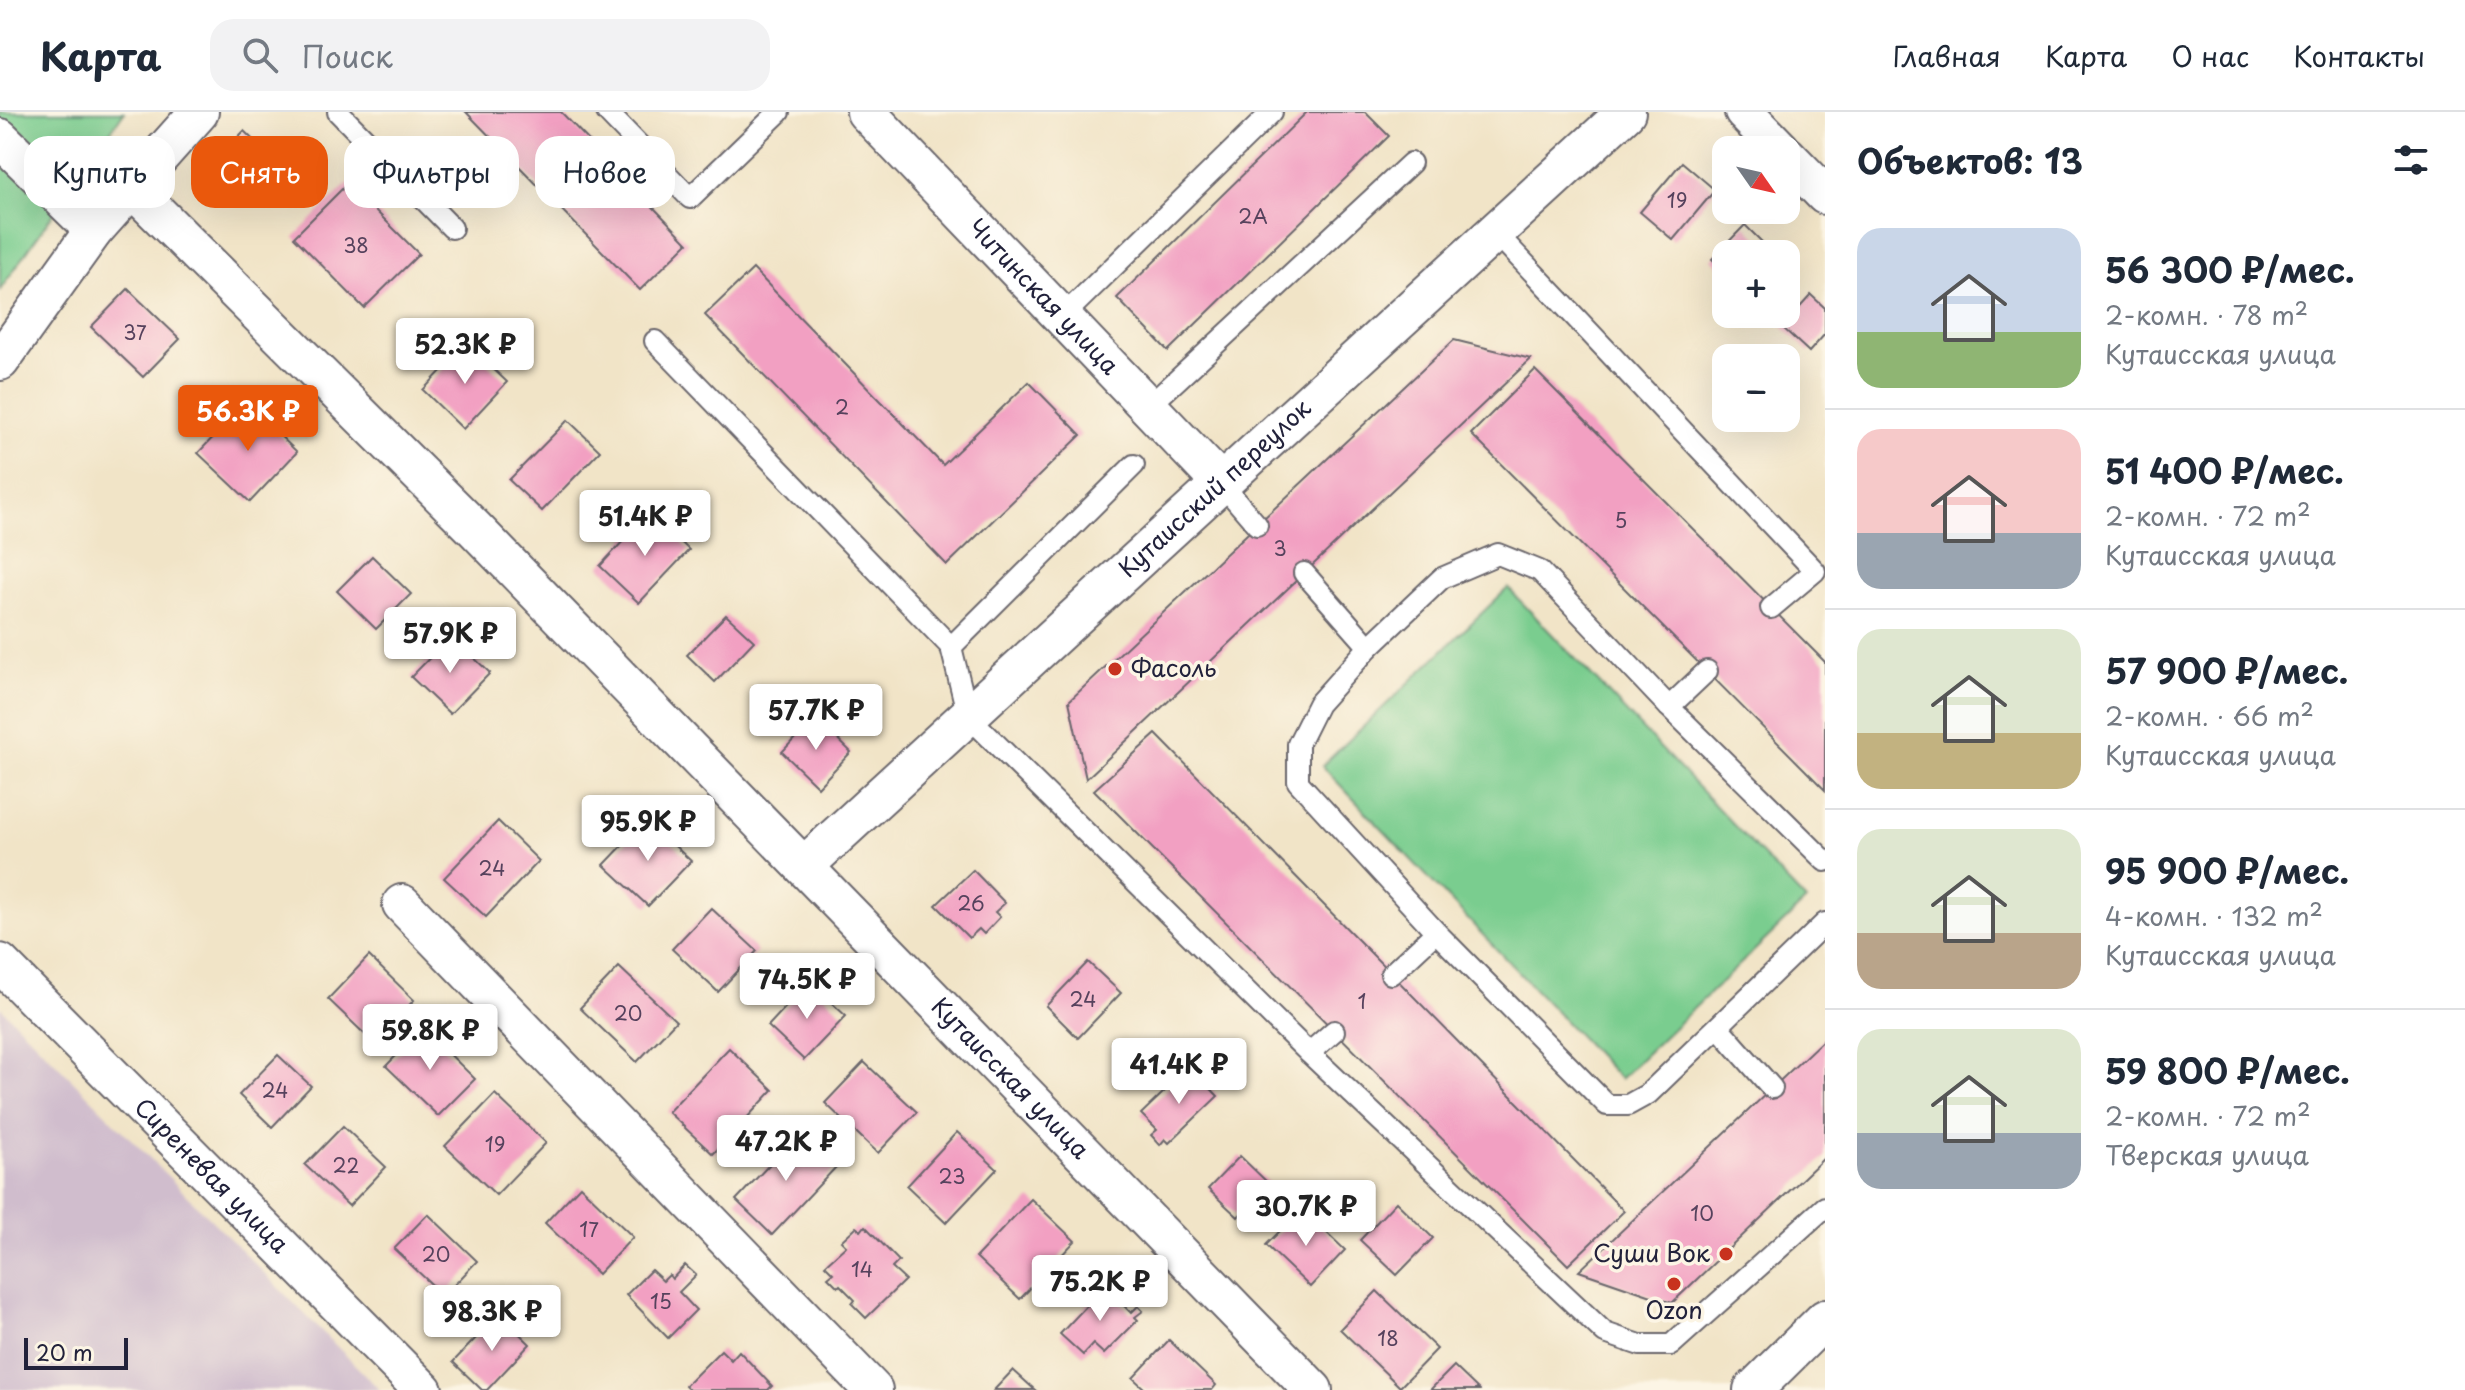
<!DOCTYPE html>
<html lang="ru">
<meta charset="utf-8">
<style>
:root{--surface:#fff;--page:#f2f2f3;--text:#1f2937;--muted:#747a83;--line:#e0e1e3;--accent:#ea580c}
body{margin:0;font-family:"Playpen Sans",sans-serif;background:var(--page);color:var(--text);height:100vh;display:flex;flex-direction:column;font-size:30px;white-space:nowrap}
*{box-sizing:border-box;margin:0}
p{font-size:26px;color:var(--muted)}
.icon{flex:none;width:44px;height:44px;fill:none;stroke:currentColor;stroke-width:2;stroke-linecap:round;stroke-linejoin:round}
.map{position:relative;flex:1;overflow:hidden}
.details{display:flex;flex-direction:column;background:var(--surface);width:640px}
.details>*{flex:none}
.top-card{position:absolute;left:24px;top:24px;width:760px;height:72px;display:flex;gap:16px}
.needle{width:52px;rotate:124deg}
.controls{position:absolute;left:1712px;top:24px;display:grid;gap:16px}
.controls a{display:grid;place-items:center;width:88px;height:88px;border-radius:16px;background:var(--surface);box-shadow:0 8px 32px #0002;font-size:40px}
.scale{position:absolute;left:24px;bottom:20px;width:104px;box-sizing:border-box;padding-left:8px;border:4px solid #22223b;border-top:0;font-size:22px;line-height:28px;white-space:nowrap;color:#22223b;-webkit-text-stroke:6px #fcf5e5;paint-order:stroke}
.price{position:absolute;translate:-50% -68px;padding:0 18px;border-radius:8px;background:#fff;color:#222;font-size:26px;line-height:52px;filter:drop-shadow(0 2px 4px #0008)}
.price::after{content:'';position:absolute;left:50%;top:48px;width:24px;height:18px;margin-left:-12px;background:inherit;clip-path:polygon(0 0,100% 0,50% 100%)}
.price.active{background:var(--accent);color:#fff}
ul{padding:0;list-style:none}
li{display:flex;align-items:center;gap:24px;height:200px;padding:0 32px}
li+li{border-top:2px solid var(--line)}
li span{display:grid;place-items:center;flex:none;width:224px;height:160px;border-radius:24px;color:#555}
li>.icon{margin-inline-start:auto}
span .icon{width:96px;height:96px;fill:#fffc;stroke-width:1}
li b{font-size:34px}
h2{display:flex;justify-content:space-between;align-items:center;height:96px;padding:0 32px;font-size:34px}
.chip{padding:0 28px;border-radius:24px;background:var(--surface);box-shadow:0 8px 32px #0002;font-size:28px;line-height:72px}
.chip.active{background:var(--accent);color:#fff}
header{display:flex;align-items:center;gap:48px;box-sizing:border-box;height:112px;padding:0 40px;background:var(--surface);border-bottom:2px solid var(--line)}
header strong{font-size:38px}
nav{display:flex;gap:44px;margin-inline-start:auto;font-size:28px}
.search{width:560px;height:72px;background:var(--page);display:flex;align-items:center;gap:20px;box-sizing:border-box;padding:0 28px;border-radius:24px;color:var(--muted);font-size:30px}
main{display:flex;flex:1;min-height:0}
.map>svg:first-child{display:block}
</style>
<header>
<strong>Карта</strong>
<div class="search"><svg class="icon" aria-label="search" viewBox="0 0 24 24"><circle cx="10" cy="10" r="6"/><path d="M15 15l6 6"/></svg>Поиск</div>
<nav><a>Главная</a><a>Карта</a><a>О нас</a><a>Контакты</a></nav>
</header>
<main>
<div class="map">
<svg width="1825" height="1278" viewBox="0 0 1825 1278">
<rect width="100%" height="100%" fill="#fcf5e5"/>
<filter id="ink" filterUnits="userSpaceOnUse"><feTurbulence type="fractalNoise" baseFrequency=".0125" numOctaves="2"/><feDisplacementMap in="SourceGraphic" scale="16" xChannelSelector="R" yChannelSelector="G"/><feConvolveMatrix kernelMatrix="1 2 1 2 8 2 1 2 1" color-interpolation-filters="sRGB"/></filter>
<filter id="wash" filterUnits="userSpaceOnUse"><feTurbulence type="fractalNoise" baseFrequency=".006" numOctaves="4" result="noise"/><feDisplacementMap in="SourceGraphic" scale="32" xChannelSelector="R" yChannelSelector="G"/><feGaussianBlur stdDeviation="1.8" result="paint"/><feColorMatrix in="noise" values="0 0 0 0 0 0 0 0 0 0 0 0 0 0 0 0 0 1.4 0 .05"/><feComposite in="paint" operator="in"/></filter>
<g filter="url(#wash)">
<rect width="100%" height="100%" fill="#f1e4c7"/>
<polygon fill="#d0bdcd" points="0,895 380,1278 0,1278"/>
<g fill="#7acd8f" stroke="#4e7865" stroke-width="2">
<polygon points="0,0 124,0 0,178"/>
<polygon points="1508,476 1806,789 1620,967 1322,654"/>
</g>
<g id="blocks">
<g fill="#f2a0c2">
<polygon points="466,0 561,0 688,131 640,178"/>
<polygon points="1307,0 1365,0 1389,24 1168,239 1117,186"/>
<polygon points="244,19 278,52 245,87 210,54"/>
<polygon points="1682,50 1715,78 1673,128 1640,100"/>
<polygon points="348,71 419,142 364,196 294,125"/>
<polygon points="1745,113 1774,142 1726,142 1726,161 1712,147"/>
<polygon points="753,157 943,353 1029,270 1081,323 947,453 705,203"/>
<polygon points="128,177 180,227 143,265 91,215"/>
<polygon points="1811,183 1825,196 1825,222 1809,240 1782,215"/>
<polygon points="1454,228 1531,247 1086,667 1069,589"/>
<polygon points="467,232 507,270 463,317 423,278"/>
<polygon points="1535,258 1825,550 1825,678 1471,322"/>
<polygon points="246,291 297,340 250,390 198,341"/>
<polygon points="568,308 600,339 542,399 509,368"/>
<polygon points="650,400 689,438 639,491 600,454"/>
<polygon points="372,444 411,482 376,517 337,479"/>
<polygon points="726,503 754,529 715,570 687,543"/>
<polygon points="451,524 490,561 450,602 411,565"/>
<polygon points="815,605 851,640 818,675 782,640"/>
<polygon points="1156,622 1624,1099 1568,1153 1094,678"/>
<polygon points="647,708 691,749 648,794 604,753"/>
<polygon points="498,709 539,749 486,805 444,766"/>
<polygon points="973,758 1005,791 995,800 1000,805 984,822 979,817 969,826 936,793"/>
<polygon points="711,796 757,839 718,880 672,837"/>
<polygon points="369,844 414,888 374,931 328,887"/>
<polygon points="1088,850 1121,881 1078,926 1046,894"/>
<polygon points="619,855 676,909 637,950 580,896"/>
<polygon points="809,870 846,904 804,948 768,914"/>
<polygon points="423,916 475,967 438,1004 386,954"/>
<polygon points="1825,926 1825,1045 1672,1191 1579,1159"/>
<polygon points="729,936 773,978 713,1042 668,1000"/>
<polygon points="278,943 311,974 272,1015 239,983"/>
<polygon points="864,950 917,1000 878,1041 825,991"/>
<polygon points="1190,955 1218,984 1169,1031 1165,1027 1160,1033 1151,1023 1157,1018 1141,1002"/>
<polygon points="495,982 546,1031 496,1083 445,1034"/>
<polygon points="343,1014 386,1055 349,1094 305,1053"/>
<polygon points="801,1019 837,1054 772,1123 736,1088"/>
<polygon points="957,1020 997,1057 946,1111 907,1074"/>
<polygon points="1240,1044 1269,1072 1238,1105 1208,1077"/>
<polygon points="580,1074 633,1125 598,1162 545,1111"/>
<polygon points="1031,1087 1075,1129 1020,1187 976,1145"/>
<polygon points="1396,1090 1433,1126 1397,1163 1360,1128"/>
<polygon points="1302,1097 1345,1138 1310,1175 1266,1133"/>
<polygon points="428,1102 477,1149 444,1184 394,1137"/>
<polygon points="865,1114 899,1149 892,1156 905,1168 866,1206 852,1192 855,1188 840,1173 838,1175 828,1165 833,1161 825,1153 846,1134 841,1129 856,1115 861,1119"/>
<polygon points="685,1153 696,1163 679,1180 696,1198 668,1226 626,1183 651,1158 663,1169 669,1163 672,1167"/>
<polygon points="1105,1174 1131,1201 1138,1194 1143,1199 1135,1205 1138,1208 1104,1242 1093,1232 1083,1243 1060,1222"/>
<polygon points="1377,1179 1437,1237 1400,1275 1340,1217"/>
<polygon points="499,1202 530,1232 487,1278 482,1278 453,1250"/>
<polygon points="1169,1228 1216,1273 1212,1278 1146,1278 1133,1266"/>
<polygon points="721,1238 731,1248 739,1239 772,1274 768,1278 689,1278 685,1274"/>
<polygon points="1454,1254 1479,1278 1430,1278"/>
<polygon points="1013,1258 1035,1278 994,1278"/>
</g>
</g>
</g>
<g filter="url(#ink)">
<use href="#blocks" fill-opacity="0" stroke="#6a666c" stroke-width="2"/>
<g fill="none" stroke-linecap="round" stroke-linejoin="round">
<defs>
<g id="lane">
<polyline points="338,0 452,116"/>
<polyline points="607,0 690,86 779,0"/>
<polyline points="1495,120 1815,459 1771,496"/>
<polyline points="1062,205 1272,0"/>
<polyline points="655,229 951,535 968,604 1309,941 1605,1221 1640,1233 1671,1233 1825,1095"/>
<polyline points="1148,295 1411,51"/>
<polyline points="1221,371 1257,413"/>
<polyline points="1304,461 1369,535"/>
<polyline points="951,535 1134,353"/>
<polyline points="1669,595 1707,559"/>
<polyline points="1825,749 1669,595 1540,459 1498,442 1442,466 1369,535 1318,592 1298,632 1298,670 1436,820 1607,993 1628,993 1648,982 1825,811"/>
<polyline points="1391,862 1436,820"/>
<polyline points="1719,916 1772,976"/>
<polyline points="1309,941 1334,919"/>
</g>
<g id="street">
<path id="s1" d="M 866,0 L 1221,371"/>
<polyline points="1744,0 1781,38"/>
<polyline points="0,26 94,118"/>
<polyline points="1786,43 1825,83"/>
<path id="s2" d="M 131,75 L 475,417 L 1313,1278"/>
<polyline points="0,249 94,118 199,0"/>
<path id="s3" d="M 804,754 L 1626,0"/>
<polyline points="402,792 873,1278"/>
<path id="s4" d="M 0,851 L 423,1278"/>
<polyline points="1753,1278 1825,1207"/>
</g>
</defs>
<use href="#lane" stroke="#6a666c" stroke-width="24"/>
<use href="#street" stroke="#6a666c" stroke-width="42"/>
<use href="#lane" stroke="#fff" stroke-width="20"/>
<use href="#street" stroke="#fff" stroke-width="38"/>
</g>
</g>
<g fill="#c8321e" stroke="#fcf5e5" stroke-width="3">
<circle cx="1115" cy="557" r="8"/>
<circle cx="1726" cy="1142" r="8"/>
<circle cx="1674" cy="1172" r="8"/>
</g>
<g text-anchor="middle" stroke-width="7" stroke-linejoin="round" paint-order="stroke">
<g font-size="20" fill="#56425d">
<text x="1677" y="96">19</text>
<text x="1253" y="112">2А</text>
<text x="356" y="141">38</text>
<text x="135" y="228">37</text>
<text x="842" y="303">2</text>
<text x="1621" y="416">5</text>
<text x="1280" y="444">3</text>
<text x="492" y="764">24</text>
<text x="971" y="799">26</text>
<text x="1083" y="895">24</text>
<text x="1362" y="897">1</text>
<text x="628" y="909">20</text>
<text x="275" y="986">24</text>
<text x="495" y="1040">19</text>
<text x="346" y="1061">22</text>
<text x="952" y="1072">23</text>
<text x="1702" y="1109">10</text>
<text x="589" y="1125">17</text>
<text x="436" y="1150">20</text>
<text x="862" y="1165">14</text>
<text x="661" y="1197">15</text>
<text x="1388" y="1234">18</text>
</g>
<g font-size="24" fill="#22223b" stroke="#fcf5e5">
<text dy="8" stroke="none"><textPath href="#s1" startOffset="256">Читинская улица</textPath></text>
<text dy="8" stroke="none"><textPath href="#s3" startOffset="558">Кутаисский переулок</textPath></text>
<text dy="8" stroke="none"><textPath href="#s2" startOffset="1252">Кутаисская улица</textPath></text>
<text dy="8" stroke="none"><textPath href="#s4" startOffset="300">Сиреневая улица</textPath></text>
</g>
<g font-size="24" fill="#22223b" stroke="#fcf5e5" text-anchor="start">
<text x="1131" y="565">Фасоль</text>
<text x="1710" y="1150" text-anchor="end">Суши Вок</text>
<text x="1674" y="1207" text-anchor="middle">Ozon</text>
</g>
</g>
</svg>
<div class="controls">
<a><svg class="needle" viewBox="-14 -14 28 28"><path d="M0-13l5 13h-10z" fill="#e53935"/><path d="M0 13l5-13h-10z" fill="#747a83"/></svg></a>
<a>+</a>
<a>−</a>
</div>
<div class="scale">20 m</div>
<b class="price" style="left:465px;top:274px">52.3K ₽</b>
<b class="price active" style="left:248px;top:341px">56.3K ₽</b>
<b class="price" style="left:645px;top:446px">51.4K ₽</b>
<b class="price" style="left:450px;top:563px">57.9K ₽</b>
<b class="price" style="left:816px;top:640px">57.7K ₽</b>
<b class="price" style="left:648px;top:751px">95.9K ₽</b>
<b class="price" style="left:807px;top:909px">74.5K ₽</b>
<b class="price" style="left:430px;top:960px">59.8K ₽</b>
<b class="price" style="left:1179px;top:994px">41.4K ₽</b>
<b class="price" style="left:786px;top:1071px">47.2K ₽</b>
<b class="price" style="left:1306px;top:1136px">30.7K ₽</b>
<b class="price" style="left:1100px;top:1211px">75.2K ₽</b>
<b class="price" style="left:492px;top:1241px">98.3K ₽</b>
<div class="top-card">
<a class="chip">Купить</a>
<a class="chip active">Снять</a>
<a class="chip">Фильтры</a>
<a class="chip">Новое</a>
</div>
</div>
<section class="details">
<h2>Объектов: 13<svg class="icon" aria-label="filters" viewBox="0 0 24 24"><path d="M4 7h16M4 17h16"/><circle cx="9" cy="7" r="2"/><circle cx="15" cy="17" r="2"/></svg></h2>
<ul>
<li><span style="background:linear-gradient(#c9d6e8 65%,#8fb573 0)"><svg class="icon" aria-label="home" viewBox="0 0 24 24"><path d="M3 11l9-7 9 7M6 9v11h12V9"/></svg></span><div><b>56 300 ₽/мес.</b><p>2-комн. · 78 m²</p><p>Кутаисская улица</p></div></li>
<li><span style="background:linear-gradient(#f6c9c9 65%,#9aa5b1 0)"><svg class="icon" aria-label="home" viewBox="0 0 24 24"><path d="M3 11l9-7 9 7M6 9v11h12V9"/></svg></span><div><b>51 400 ₽/мес.</b><p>2-комн. · 72 m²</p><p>Кутаисская улица</p></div></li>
<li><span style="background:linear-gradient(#dfe7d0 65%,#c2b280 0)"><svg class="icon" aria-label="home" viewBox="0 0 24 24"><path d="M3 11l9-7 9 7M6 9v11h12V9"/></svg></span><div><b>57 900 ₽/мес.</b><p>2-комн. · 66 m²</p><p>Кутаисская улица</p></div></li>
<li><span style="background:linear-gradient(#dfe7d0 65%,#b9a48a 0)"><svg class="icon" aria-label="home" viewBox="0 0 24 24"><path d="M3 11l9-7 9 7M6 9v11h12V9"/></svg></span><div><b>95 900 ₽/мес.</b><p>4-комн. · 132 m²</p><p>Кутаисская улица</p></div></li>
<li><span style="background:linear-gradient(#dfe7d0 65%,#9aa5b1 0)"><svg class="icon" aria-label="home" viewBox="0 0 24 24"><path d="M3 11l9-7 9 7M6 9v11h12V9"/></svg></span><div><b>59 800 ₽/мес.</b><p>2-комн. · 72 m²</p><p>Тверская улица</p></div></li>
</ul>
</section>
</main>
